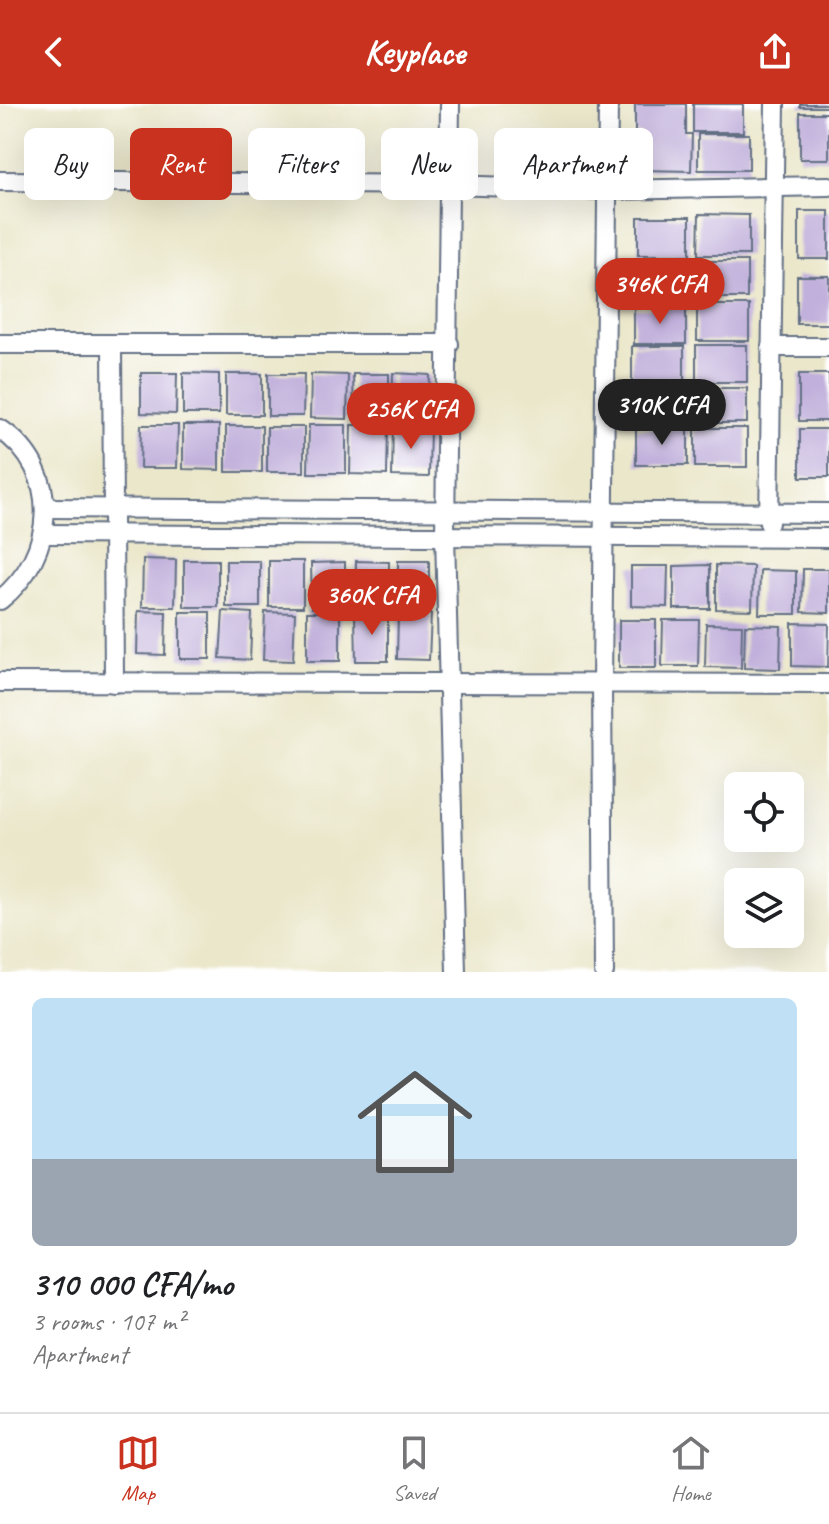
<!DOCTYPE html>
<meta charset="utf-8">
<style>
:root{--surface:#fff;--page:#f6f6f6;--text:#202124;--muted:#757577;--line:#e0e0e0;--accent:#c8321e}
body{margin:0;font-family:Caveat,sans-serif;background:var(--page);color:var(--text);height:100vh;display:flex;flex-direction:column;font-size:30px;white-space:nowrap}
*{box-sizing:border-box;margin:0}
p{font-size:26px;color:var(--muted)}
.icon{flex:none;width:44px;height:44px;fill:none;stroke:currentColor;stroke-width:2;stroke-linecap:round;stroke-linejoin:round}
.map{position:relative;height:868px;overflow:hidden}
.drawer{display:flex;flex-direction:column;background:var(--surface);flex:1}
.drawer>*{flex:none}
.banner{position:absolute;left:24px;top:24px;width:782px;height:72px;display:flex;gap:16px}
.controls{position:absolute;left:724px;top:668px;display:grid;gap:16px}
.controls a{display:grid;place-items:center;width:80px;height:80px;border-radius:12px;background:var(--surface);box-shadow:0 8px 32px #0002;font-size:40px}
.price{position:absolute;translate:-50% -68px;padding:0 18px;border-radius:28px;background:var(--accent);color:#fff;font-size:26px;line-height:52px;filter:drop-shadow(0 2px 4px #0008)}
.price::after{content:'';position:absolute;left:50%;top:48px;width:24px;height:18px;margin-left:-12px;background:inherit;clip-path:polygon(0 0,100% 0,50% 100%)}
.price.active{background:#222;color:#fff}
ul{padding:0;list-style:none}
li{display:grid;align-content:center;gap:16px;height:424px;padding:0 32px}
li span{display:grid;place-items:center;height:248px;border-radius:12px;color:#555}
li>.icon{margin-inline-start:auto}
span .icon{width:144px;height:144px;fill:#fffc;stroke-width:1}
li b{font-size:34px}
.pill{padding:0 28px;border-radius:12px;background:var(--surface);box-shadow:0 8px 32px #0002;font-size:28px;line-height:72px}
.pill.active{background:var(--accent);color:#fff}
header{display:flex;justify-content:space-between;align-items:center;height:104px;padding:0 32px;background:var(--accent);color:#fff;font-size:36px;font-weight:700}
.menu{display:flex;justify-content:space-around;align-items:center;height:112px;border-top:2px solid var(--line);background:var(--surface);font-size:22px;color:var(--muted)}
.menu a{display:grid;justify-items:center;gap:4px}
.menu .active{color:var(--accent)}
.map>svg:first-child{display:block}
</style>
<header><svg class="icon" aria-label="back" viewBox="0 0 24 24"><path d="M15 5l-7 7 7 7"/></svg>Keyplace<svg class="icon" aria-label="share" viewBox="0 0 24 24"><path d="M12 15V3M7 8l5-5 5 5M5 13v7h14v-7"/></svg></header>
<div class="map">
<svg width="829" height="868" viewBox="0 0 829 868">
<rect width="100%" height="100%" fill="#fff"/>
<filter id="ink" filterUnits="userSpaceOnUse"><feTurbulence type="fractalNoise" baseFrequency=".0125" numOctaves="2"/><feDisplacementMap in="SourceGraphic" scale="16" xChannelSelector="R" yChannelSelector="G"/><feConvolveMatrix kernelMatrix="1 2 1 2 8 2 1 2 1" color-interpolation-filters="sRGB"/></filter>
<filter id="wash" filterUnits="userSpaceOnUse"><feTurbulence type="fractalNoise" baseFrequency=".006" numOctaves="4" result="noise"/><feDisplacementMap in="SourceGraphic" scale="32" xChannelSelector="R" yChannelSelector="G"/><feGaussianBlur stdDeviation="1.8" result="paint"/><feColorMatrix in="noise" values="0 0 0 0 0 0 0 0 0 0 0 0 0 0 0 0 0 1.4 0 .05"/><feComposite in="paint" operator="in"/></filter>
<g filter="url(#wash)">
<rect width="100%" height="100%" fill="#ebe7cb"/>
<g id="blocks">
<g fill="#c1b0db">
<polygon points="635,0 686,0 686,30 692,30 691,67 640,66 641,29 635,29"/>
<rect x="693" y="0" width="50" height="28"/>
<rect x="800" y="0" width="29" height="3"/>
<rect x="800" y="9" width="29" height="46"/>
<rect x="698" y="30" width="51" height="36"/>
<rect x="799" y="107" width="30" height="48"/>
<polygon points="699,110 749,111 749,151 698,151"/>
<rect x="638" y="113" width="52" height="38"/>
<rect x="695" y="157" width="52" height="37"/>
<rect x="635" y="159" width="52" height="37"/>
<rect x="797" y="172" width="32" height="48"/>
<rect x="697" y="201" width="52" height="36"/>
<rect x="634" y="204" width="52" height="36"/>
<rect x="696" y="241" width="51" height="37"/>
<rect x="632" y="242" width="52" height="37"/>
<polygon points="141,269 177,269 176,310 141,309"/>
<polygon points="183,269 219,270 219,310 183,310"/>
<polygon points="393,269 430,271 428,316 392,314"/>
<rect x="226" y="270" width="36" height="41"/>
<polygon points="268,270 304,270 303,312 268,312"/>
<polygon points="311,270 348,271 347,315 310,314"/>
<polygon points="353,270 389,270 389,316 354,316"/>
<rect x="799" y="270" width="30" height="47"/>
<rect x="633" y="283" width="51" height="37"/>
<rect x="695" y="284" width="52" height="35"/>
<polygon points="141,321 178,321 177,364 140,364"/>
<polygon points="183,321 219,321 219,366 183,365"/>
<polygon points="309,321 346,321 346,369 308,369"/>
<polygon points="351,321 388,321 387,371 350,370"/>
<polygon points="393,321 430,322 429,373 392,372"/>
<rect x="226" y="322" width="36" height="46"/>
<rect x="267" y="323" width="37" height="45"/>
<rect x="695" y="324" width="52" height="39"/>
<rect x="636" y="325" width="52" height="36"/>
<rect x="800" y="325" width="29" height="48"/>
<polygon points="143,455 176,456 175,503 142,503"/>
<rect x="184" y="456" width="34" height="47"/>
<rect x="226" y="457" width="34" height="46"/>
<rect x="269" y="457" width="34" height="46"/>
<polygon points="356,457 389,458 388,504 355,503"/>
<rect x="398" y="457" width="31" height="47"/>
<polygon points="345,458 345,503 312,504 311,459"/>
<polygon points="710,461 710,505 674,505 674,462"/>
<polygon points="716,461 753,462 752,506 716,505"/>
<polygon points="631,462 668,462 667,503 631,502"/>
<polygon points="803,465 829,465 829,509 802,508"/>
<polygon points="760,466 796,467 796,510 759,510"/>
<polygon points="138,507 166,508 165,551 137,550"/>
<polygon points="223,507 252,509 250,556 220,554"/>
<rect x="180" y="508" width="30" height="47"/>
<polygon points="265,508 295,509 293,557 263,556"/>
<rect x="307" y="508" width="33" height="49"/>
<polygon points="388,509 388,557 356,557 355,510"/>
<polygon points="398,510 431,510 429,556 397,555"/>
<rect x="619" y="516" width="37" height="48"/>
<polygon points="663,516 699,516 698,562 662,562"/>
<polygon points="792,519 829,520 828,563 792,562"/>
<polygon points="706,520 742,521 741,564 705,563"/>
<polygon points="745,521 781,522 780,565 744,564"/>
</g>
</g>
</g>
<g filter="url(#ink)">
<use href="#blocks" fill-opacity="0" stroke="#646f84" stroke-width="2"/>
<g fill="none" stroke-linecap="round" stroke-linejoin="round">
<defs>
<g id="street">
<polyline points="450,0 445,430 456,868"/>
<polyline points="0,77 450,81 608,86 829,82"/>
<polyline points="0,240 449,240"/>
<polyline points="112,240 114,579"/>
<polyline points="771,243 829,243"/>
<path d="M 0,325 C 63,367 56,452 0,496"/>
<polyline points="45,404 829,409"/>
<polyline points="769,419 775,0"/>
<polyline points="43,430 829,434"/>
<polyline points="0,578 829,580"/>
<polyline points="604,868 602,579 608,0"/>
</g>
</defs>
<use href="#street" stroke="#646f84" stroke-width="22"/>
<use href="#street" stroke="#fff" stroke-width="18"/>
</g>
</g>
</svg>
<div class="controls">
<a><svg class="icon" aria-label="locate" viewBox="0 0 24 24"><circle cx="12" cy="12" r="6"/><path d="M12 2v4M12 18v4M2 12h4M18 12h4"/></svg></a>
<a><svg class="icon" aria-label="layers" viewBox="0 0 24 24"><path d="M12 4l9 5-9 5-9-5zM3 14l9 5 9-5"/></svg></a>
</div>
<b class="price" style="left:660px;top:222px">346K CFA</b>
<b class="price active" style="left:662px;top:343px">310K CFA</b>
<b class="price" style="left:411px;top:347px">256K CFA</b>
<b class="price" style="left:372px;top:533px">360K CFA</b>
<div class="banner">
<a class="pill">Buy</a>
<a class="pill active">Rent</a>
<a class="pill">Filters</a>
<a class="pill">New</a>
<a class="pill">Apartment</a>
</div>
</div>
<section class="drawer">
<ul>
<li><span style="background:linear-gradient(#bfe0f5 65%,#9aa5b1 0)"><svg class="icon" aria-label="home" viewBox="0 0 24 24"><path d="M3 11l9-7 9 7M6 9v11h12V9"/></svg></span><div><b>310 000 CFA/mo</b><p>3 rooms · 107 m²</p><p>Apartment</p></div></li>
</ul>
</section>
<nav class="menu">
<a class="active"><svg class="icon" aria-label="map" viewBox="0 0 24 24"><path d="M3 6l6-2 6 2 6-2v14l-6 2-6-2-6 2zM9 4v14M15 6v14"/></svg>Map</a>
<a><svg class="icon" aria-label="saved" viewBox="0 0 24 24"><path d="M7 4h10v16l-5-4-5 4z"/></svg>Saved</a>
<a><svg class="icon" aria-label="home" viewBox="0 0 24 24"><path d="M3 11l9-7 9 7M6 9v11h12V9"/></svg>Home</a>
</nav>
